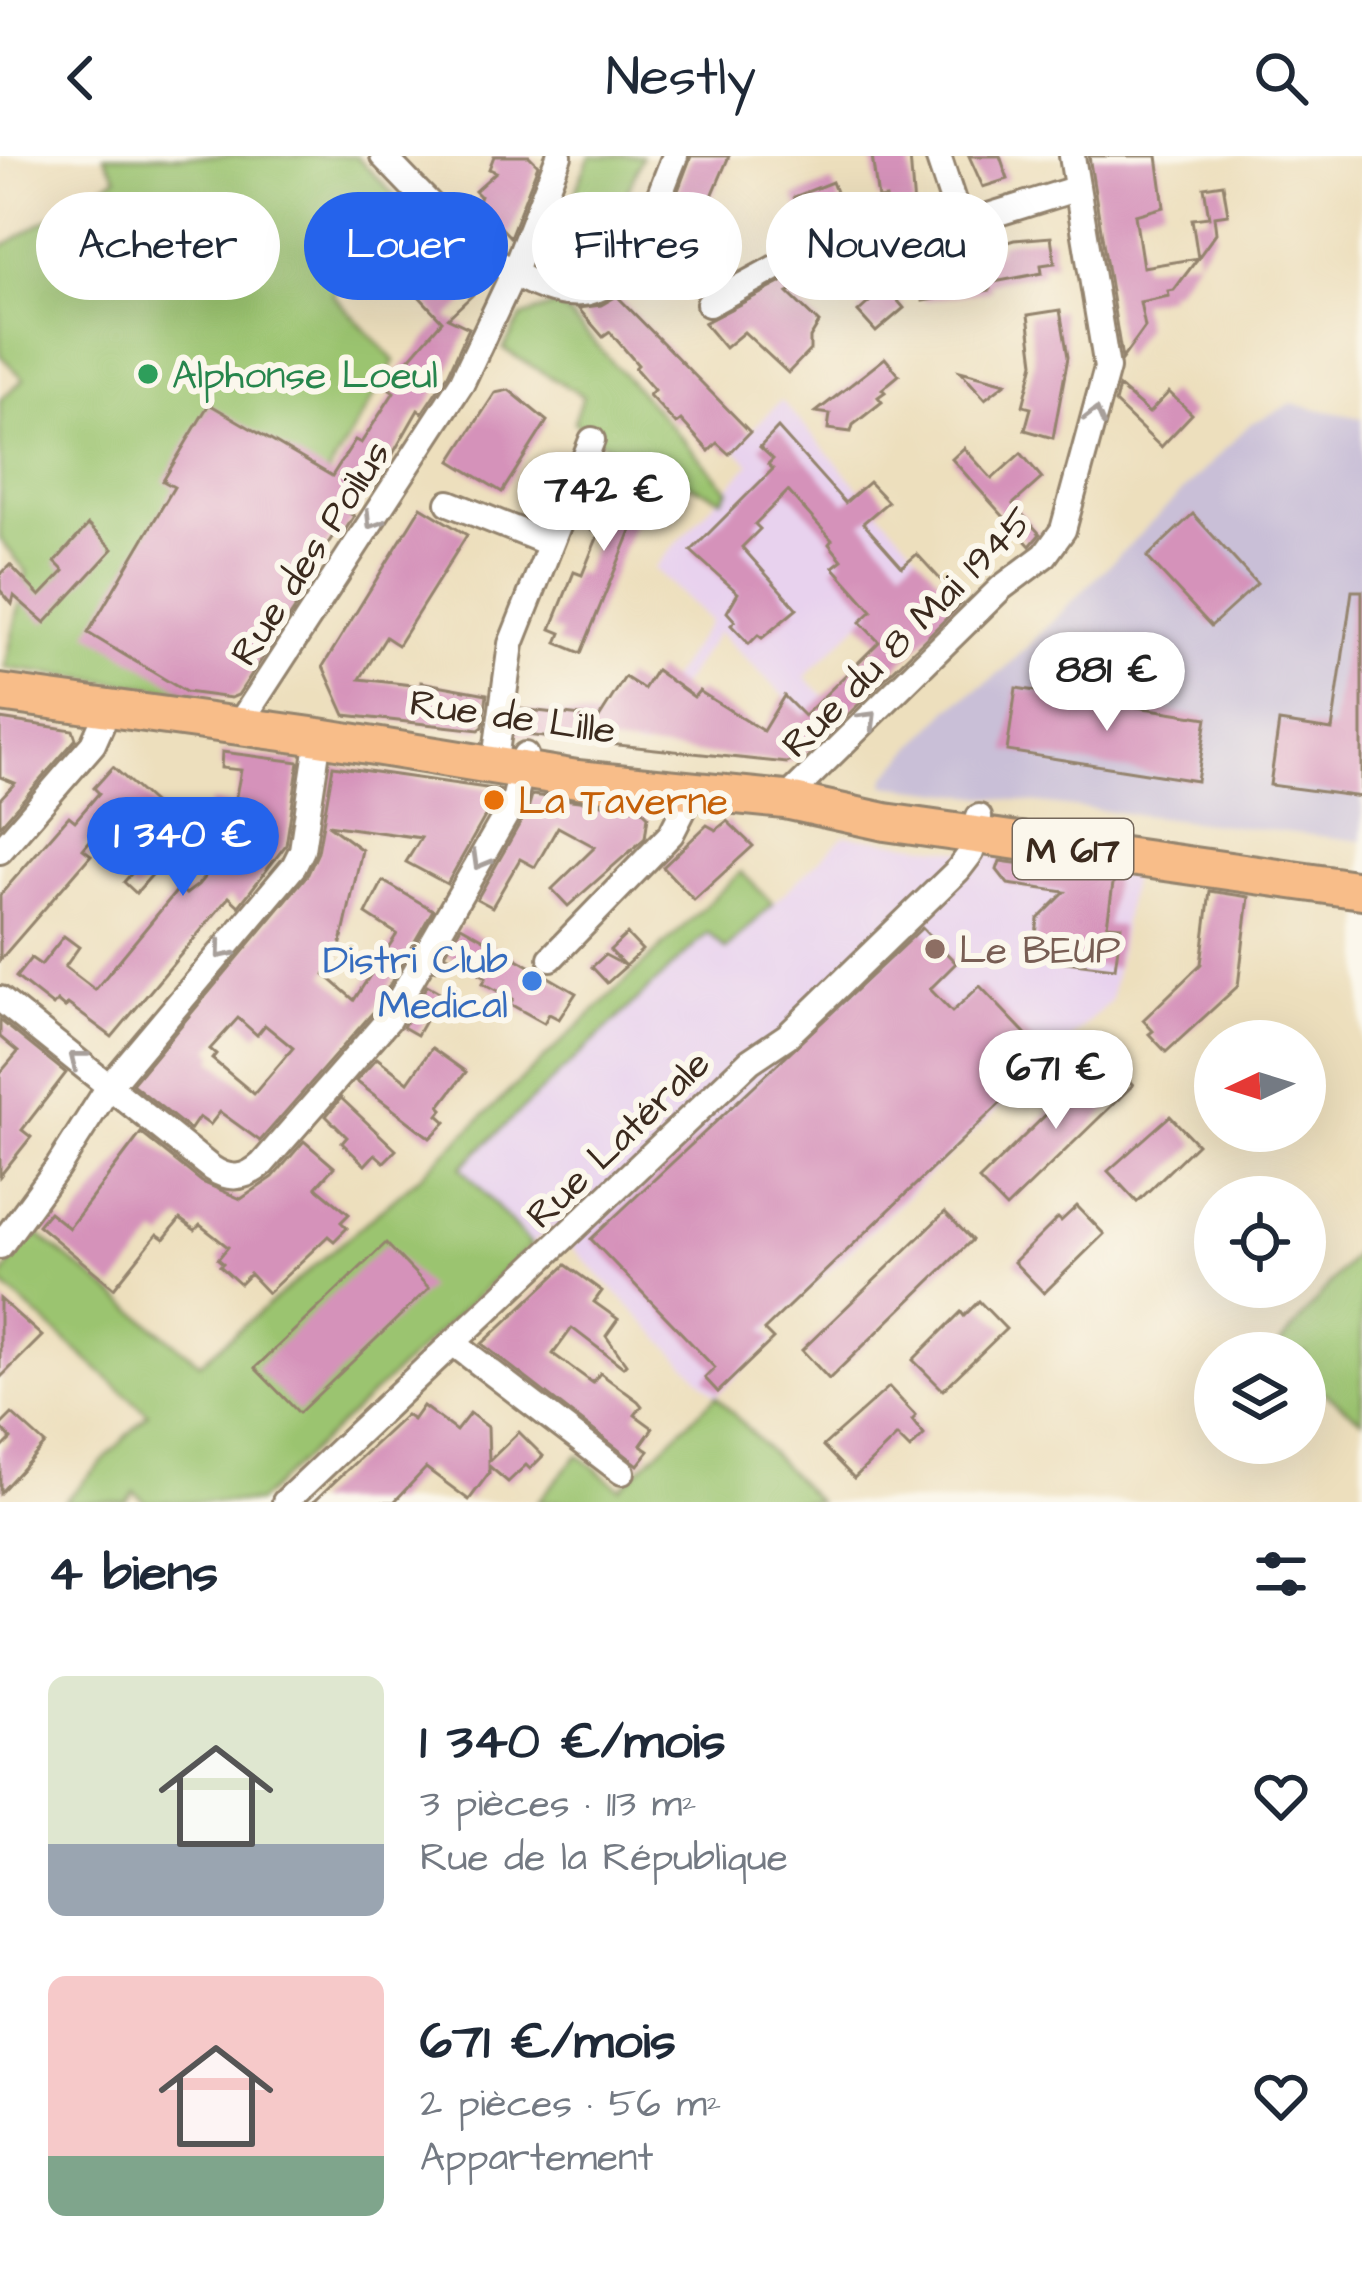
<!DOCTYPE html>
<html lang="fr">
<meta charset="utf-8">
<style>
:root{--surface:#fff;--page:#f2f2f3;--text:#1f2937;--muted:#747a83;--accent:#2563eb}
body{margin:0;font-family:"Architects Daughter",sans-serif;background:var(--page);color:var(--text);height:100vh;display:flex;flex-direction:column;font-size:45px;white-space:nowrap}
*{box-sizing:border-box;margin:0}
p{font-size:39px;color:var(--muted)}
.icon{flex:none;width:66px;height:66px;fill:none;stroke:currentColor;stroke-width:2;stroke-linecap:round;stroke-linejoin:round}
.map{position:relative;height:1346px;overflow:hidden}
.sheet{display:flex;flex-direction:column;background:var(--surface);flex:1}
.sheet>*{flex:none}
.banner{position:absolute;left:36px;top:36px;width:1290px;height:108px;display:flex;gap:24px}
.needle{width:78px;rotate:266deg}
.buttons{position:absolute;left:1194px;top:864px;display:grid;gap:24px}
.buttons a{display:grid;place-items:center;width:132px;height:132px;border-radius:50%;background:var(--surface);box-shadow:0 12px 48px #0002;font-size:60px}
.price{position:absolute;translate:-50% -102px;padding:0 27px;border-radius:42px;background:#fff;color:#222;font-size:39px;line-height:78px;filter:drop-shadow(0 3px 6px #0008)}
.price::after{content:'';position:absolute;left:50%;top:72px;width:36px;height:27px;margin-left:-18px;background:inherit;clip-path:polygon(0 0,100% 0,50% 100%)}
.price.on{background:var(--accent);color:#fff}
ul{padding:0;list-style:none}
li{display:flex;align-items:center;gap:36px;height:300px;padding:0 48px}
li span{display:grid;place-items:center;flex:none;width:336px;height:240px;border-radius:18px;color:#555}
li>.icon{margin-inline-start:auto}
span .icon{width:144px;height:144px;fill:#fffc;stroke-width:1}
li b{font-size:51px}
h2{display:flex;justify-content:space-between;align-items:center;height:144px;padding:0 48px;font-size:51px}
.tag{padding:0 42px;border-radius:54px;background:var(--surface);box-shadow:0 12px 48px #0002;font-size:42px;line-height:108px}
.tag.on{background:var(--accent);color:#fff}
header{display:flex;justify-content:space-between;align-items:center;height:156px;padding:0 48px;background:var(--surface);font-size:54px;font-weight:600}
.map>svg:first-child{display:block}
</style>
<header><svg class="icon" aria-label="back" viewBox="0 0 24 24"><path d="M15 5l-7 7 7 7"/></svg>Nestly<svg class="icon" aria-label="search" viewBox="0 0 24 24"><circle cx="10" cy="10" r="6"/><path d="M15 15l6 6"/></svg></header>
<div class="map">
<svg width="1362" height="1346" viewBox="0 0 1362 1346">
<rect width="100%" height="100%" fill="#fbf7ec"/>
<filter id="ink" filterUnits="userSpaceOnUse"><feTurbulence type="fractalNoise" baseFrequency=".00833" numOctaves="2"/><feDisplacementMap in="SourceGraphic" scale="24" xChannelSelector="R" yChannelSelector="G"/><feConvolveMatrix kernelMatrix="1 2 1 2 8 2 1 2 1" color-interpolation-filters="sRGB"/></filter>
<filter id="wash" filterUnits="userSpaceOnUse"><feTurbulence type="fractalNoise" baseFrequency=".004" numOctaves="4" result="noise"/><feDisplacementMap in="SourceGraphic" scale="48" xChannelSelector="R" yChannelSelector="G"/><feGaussianBlur stdDeviation="2.7" result="paint"/><feColorMatrix in="noise" values="0 0 0 0 0 0 0 0 0 0 0 0 0 0 0 0 0 1.4 0 .05"/><feComposite in="paint" operator="in"/></filter>
<g filter="url(#wash)">
<rect width="100%" height="100%" fill="#eddfbd"/>
<g fill="#e8d2ee">
<polygon points="781,244 923,404 805,521 850,566 831,585 718,476 668,549 645,593 632,592 657,543 710,465 654,412 750,308 734,292"/>
<polygon points="845,679 1132,718 1111,844 768,1174 775,1185 716,1240 552,1070 531,1089 460,1012 708,776 726,793"/>
</g>
<polygon fill="#c9bfd7" points="1292,248 1362,262 1362,685 885,629 886,621 949,553 1003,515 1250,268"/>
<g fill="#9bc470" stroke="#6b7747" stroke-width="3">
<polygon points="104,0 356,0 415,61 332,138 395,205 197,537 5,512 27,416 0,383 0,244 24,223 0,199 0,92 117,21"/>
<path d="M 590,0 L 642,0 L 612,73 L 629,81 L 618,107 C 590,125 554,130 528,103 L 530,96 L 549,98 Z"/>
<polygon points="559,148 729,334 722,343 614,294 574,266 583,240 503,193 522,161"/>
<polygon points="741,716 773,748 726,793 708,777 461,1011 531,1089 257,1346 146,1346 134,1336 126,1346 64,1346 148,1258 0,1126 31,1073 200,1207 416,1024"/>
<polygon points="1362,1089 1362,1264 1305,1222 1305,1197 1273,1197"/>
<polygon points="716,1240 818,1346 537,1346 578,1299 620,1332"/>
</g>
<g id="blocks">
<g fill="#d592ba" fill-rule="evenodd">
<polygon points="494,0 529,0 538,9 510,81 493,63 474,54 480,40 475,35 496,16 489,13"/>
<polygon points="691,0 729,0 672,134 640,120 661,80"/>
<polygon points="872,0 910,0 914,52 888,56 886,42 878,43"/>
<polygon points="969,0 1000,0 1008,23 983,31"/>
<polygon points="1089,0 1157,0 1164,51 1135,59 1143,111 1198,102 1174,134 1168,135 1169,140 1140,146 1145,171 1122,203"/>
<polygon points="832,26 843,53 833,56 837,66 818,74 814,64 804,67 794,41"/>
<polygon points="1223,28 1228,58 1214,60 1216,77 1198,102 1192,63 1209,61 1204,31"/>
<polygon points="1051,81 1055,107 1041,109 1042,117 989,127 990,134 923,145 919,117 947,112 946,106 963,104 962,100 999,95 998,89 1014,84"/>
<polygon points="453,102 481,131 448,162 469,172 448,218 422,257 418,254 374,331 361,321 343,353 354,360 341,381 335,377 298,432 304,439 238,539 231,542 186,536 88,477 174,331 163,325 209,248 332,320 355,284 361,287 394,236 386,230 442,165 416,137"/>
<polygon points="809,112 819,119 788,137 819,167 810,182 810,194 788,217 744,176 725,192 704,167"/>
<polygon points="886,131 904,152 876,176 858,156"/>
<polygon points="617,140 750,276 729,298 717,287 709,295 681,264 676,268 649,239 654,234 635,212 638,209 610,176 603,181 578,152 601,149"/>
<polygon points="1060,154 1068,201 1053,282 1025,274 1031,252 1023,250 1034,207 1028,159"/>
<polygon points="885,202 899,219 882,233 885,236 878,241 882,246 853,269 851,276 828,273 830,258 816,256"/>
<polygon points="960,215 1006,227 985,243"/>
<polygon points="1119,231 1149,257 1169,236 1192,258 1161,291 1115,247"/>
<polygon points="509,234 547,265 502,336 451,305 495,237"/>
<polygon points="778,272 845,347 869,326 888,346 863,367 902,411 917,398 962,447 811,595 787,607 515,578 519,553 599,562 625,521 644,533 656,514 694,541 699,535 763,575 784,540 804,560 879,486 860,466 872,455 833,411 842,404 829,388 832,384 788,335 755,368 760,373 742,391 797,453 762,482 758,479 749,488 731,469 735,465 727,456 738,437 691,395 773,313 768,308 773,303 760,291"/>
<polygon points="964,292 992,323 1021,297 1042,322 1013,348 1040,378 1030,390 952,303"/>
<polygon points="630,305 659,317 642,362 637,360 581,497 557,487 561,477 551,473 574,416 582,419 599,377 591,374 615,315 624,319"/>
<polygon points="421,351 467,379 398,489 386,481 360,523 421,530 421,526 487,538 483,571 479,574 345,559 323,510"/>
<polygon points="1193,358 1257,428 1211,470 1147,401"/>
<polygon points="88,369 113,393 45,467 14,440 12,448 0,434 0,419 10,409 40,440 64,415 55,406"/>
<polygon points="1352,435 1362,435 1362,641 1270,629 1279,566 1332,574"/>
<polygon points="1016,532 1207,562 1197,625 1007,595"/>
<polygon points="0,563 73,574 76,583 0,670 0,643 15,627 0,621"/>
<polygon points="222,596 299,606 286,689 239,750 229,741 112,881 68,848 65,852 57,845 53,850 16,821 31,802 41,809 64,780 79,791 65,811 95,834 179,732 186,738 198,729 225,696 222,693 237,674 201,668 211,646 234,650 241,614 221,612"/>
<path d="M 333,610 L 500,634 L 447,728 L 406,706 L 421,682 L 328,669 L 362,694 L 339,796 L 325,819 L 354,844 L 397,778 L 366,758 L 383,725 L 433,754 L 375,854 L 260,985 L 220,956 L 210,969 L 199,961 L 190,974 L 132,928 L 308,718 L 318,696 ZM 238,862 L 257,879 L 265,869 L 293,892 L 254,938 L 212,903 L 216,898 L 210,893 Z"/>
<polygon points="113,611 188,678 136,737 124,726 156,690 116,654 83,693 91,699 0,804 0,739 69,660 75,665 99,637 94,632"/>
<polygon points="532,639 641,653 648,660 645,682 568,750 552,733 595,691 558,671 535,711 520,703 492,751 477,743 528,653"/>
<polygon points="727,665 753,690 694,744 663,711 707,669 716,674"/>
<polygon points="1000,705 1114,721 1107,769 1121,770 1115,812 1033,802 1038,763 1065,736 1008,728 997,714"/>
<polygon points="1210,735 1249,741 1238,830 1166,896 1149,878 1153,875 1143,864 1201,808"/>
<polygon points="461,770 491,787 489,796 495,790 576,837 559,863 549,858 544,867 510,848 513,843 483,827 486,821 445,798 435,815"/>
<polygon points="922,772 956,807 930,833 952,856 980,830 1041,894 1003,931 1010,938 764,1174 773,1183 718,1236 705,1222 715,1212 591,1083"/>
<polygon points="627,778 642,794 625,810 610,794"/>
<polygon points="605,799 626,810 607,827 592,811"/>
<polygon points="427,829 441,837 417,879 403,871"/>
<polygon points="0,864 66,917 22,974 31,981 0,1020 0,917 18,896 0,881"/>
<polygon points="432,892 466,916 440,950 443,953 438,959 446,966 430,982 356,925 377,902 408,926"/>
<polygon points="1106,900 1133,929 1006,1052 979,1024"/>
<polygon points="341,942 396,994 384,1006 375,998 365,1009 342,987 347,981 326,960"/>
<polygon points="1170,960 1197,988 1137,1046 1108,1015"/>
<polygon points="141,977 202,1026 241,1043 273,1021 304,985 334,1011 316,1031 349,1058 341,1066 347,1072 334,1085 328,1080 268,1137 250,1118 240,1128 220,1110 223,1107 218,1103 228,1091 200,1069 195,1074 180,1063 164,1083 157,1078 114,1132 38,1069 49,1056 69,1072"/>
<polygon points="1077,1050 1104,1078 1044,1137 1014,1106 1058,1062 1061,1065"/>
<polygon points="945,1056 972,1084 829,1223 802,1194"/>
<polygon points="386,1087 429,1132 299,1257 255,1212"/>
<polygon points="566,1109 602,1135 594,1146 618,1163 606,1180 626,1208 623,1211 572,1172 553,1198 593,1227 600,1217 638,1245 642,1250 635,1259 653,1272 641,1289 649,1295 638,1309 482,1188"/>
<polygon points="0,1143 42,1180 0,1222"/>
<polygon points="979,1145 1006,1173 943,1234 913,1204 961,1156 964,1160"/>
<polygon points="889,1231 916,1260 912,1264 924,1279 910,1293 897,1280 854,1322 823,1290"/>
<polygon points="423,1250 456,1275 470,1257 488,1271 489,1305 519,1276 543,1300 530,1313 526,1309 508,1326 489,1310 489,1317 469,1344 426,1312 394,1346 313,1346 406,1259 413,1264"/>
<polygon points="12,1258 45,1288 0,1337 0,1294 11,1283 0,1270"/>
</g>
</g>
</g>
<g filter="url(#ink)">
<use href="#blocks" fill-opacity="0" stroke="#94846e" stroke-width="3"/>
<g fill="none" stroke-linecap="round" stroke-linejoin="round">
<defs>
<g id="minor">
<path d="M 383,0 C 429,46 557,198 626,111 C 644,88 662,30 675,0"/>
<polyline points="938,0 961,69"/>
<polyline points="709,148 806,95 842,102 860,100 1075,33"/>
<polyline points="449,347 549,387"/>
<polyline points="238,570 462,226 513,118 559,0"/>
<polyline points="494,611 511,488 592,284"/>
<polyline points="785,644 1001,432 1045,399 1063,374 1107,212 1072,0"/>
<polyline points="0,695 93,588 109,552"/>
<polyline points="551,802 671,678 694,633"/>
<path d="M 0,843 L 211,1012 C 230,1025 245,1023 262,1008 L 388,864 L 514,645 L 525,599"/>
<polyline points="0,1090 58,1011 110,929 294,710 302,694 319,581"/>
<polyline points="453,1187 622,1316"/>
<polyline points="285,1346 750,905 787,880 958,714 971,697 979,661"/>
</g>
<polyline id="primary" points="0,537 319,581 577,623 785,644 885,666 1362,734"/>
</defs>
<use href="#minor" stroke="#94846e" stroke-width="30"/>
<use href="#primary" stroke="#94846e" stroke-width="42"/>
<use href="#minor" stroke="#fff" stroke-width="24"/>
<use href="#primary" stroke="#f8bd89" stroke-width="36"/>
</g>
<defs><path id="oneway-chevron" d="M-2-3.5L2.5 0L-2 3.5" fill="none" stroke-width="1.6" stroke-linecap="round" stroke-linejoin="round" transform="scale(3)"/></defs>
<g stroke="#a79f9a">
<use href="#oneway-chevron" transform="translate(1095 260) rotate(-75)"/>
<use href="#oneway-chevron" transform="translate(373 365) rotate(122)"/>
<use href="#oneway-chevron" transform="translate(869 563) rotate(-45)"/>
<use href="#oneway-chevron" transform="translate(480 705) rotate(120)"/>
<use href="#oneway-chevron" transform="translate(223 795) rotate(130)"/>
<use href="#oneway-chevron" transform="translate(77 903) rotate(-142)"/>
</g>
</g>
<circle fill="#2e9e5b" stroke="#fbf7ec" stroke-width="4.5" cx="148" cy="218" r="12"/>
<circle fill="#e8710a" stroke="#fbf7ec" stroke-width="4.5" cx="494" cy="644" r="12"/>
<circle fill="#8d6e63" stroke="#fbf7ec" stroke-width="4.5" cx="935" cy="793" r="12"/>
<circle fill="#3f7fe0" stroke="#fbf7ec" stroke-width="4.5" cx="532" cy="825" r="12"/>
<g text-anchor="middle" stroke-width="12" stroke-linejoin="round" paint-order="stroke">
<rect fill="#fbf7ec" stroke="#75685c" stroke-width="3" x="1013" y="663" width="120" height="60" rx="9"/>
<g font-size="36" font-weight="bold" fill="#3b2a1e">
<text x="1073" y="706">M 617</text>
</g>
<g font-size="39" fill="#27864d" stroke="#fbf7ec" text-anchor="start">
<text x="172" y="232">Alphonse Loeul</text>
</g>
<g font-size="39" fill="#3b2a1e" stroke="#fbf7ec">
<text transform="translate(309 396) rotate(-57)" y="14">Rue des Poilus</text>
<text transform="translate(906 475) rotate(-45)" y="14">Rue du 8 Mai 1945</text>
<text transform="translate(513 559) rotate(8)" y="14">Rue de Lille</text>
<text transform="translate(617 982) rotate(-44)" y="14">Rue Latérale</text>
</g>
<g font-size="39" fill="#c56008" stroke="#fbf7ec" text-anchor="start">
<text x="518" y="658">La Taverne</text>
</g>
<g font-size="39" fill="#785e54" stroke="#fbf7ec" text-anchor="start">
<text x="959" y="807">Le BEUP</text>
</g>
<g font-size="39" fill="#366cbe" stroke="#fbf7ec" text-anchor="end">
<text x="508" y="817">Distri Club<tspan x="508" dy="45">Medical</tspan></text>
</g>
</g>
</svg>
<div class="buttons">
<a><svg class="needle" viewBox="-14 -14 28 28"><path d="M0-13l5 13h-10z" fill="#e53935"/><path d="M0 13l5-13h-10z" fill="#747a83"/></svg></a>
<a><svg class="icon" aria-label="locate" viewBox="0 0 24 24"><circle cx="12" cy="12" r="6"/><path d="M12 2v4M12 18v4M2 12h4M18 12h4"/></svg></a>
<a><svg class="icon" aria-label="layers" viewBox="0 0 24 24"><path d="M12 4l9 5-9 5-9-5zM3 14l9 5 9-5"/></svg></a>
</div>
<b class="price" style="left:604px;top:398px">742 €</b>
<b class="price" style="left:1107px;top:578px">881 €</b>
<b class="price on" style="left:183px;top:743px">1 340 €</b>
<b class="price" style="left:1056px;top:976px">671 €</b>
<div class="banner">
<a class="tag">Acheter</a>
<a class="tag on">Louer</a>
<a class="tag">Filtres</a>
<a class="tag">Nouveau</a>
</div>
</div>
<section class="sheet">
<h2>4 biens<svg class="icon" aria-label="filters" viewBox="0 0 24 24"><path d="M4 7h16M4 17h16"/><circle cx="9" cy="7" r="2"/><circle cx="15" cy="17" r="2"/></svg></h2>
<ul>
<li><span style="background:linear-gradient(#dfe7d0 70%,#9aa5b1 0)"><svg class="icon" aria-label="home" viewBox="0 0 24 24"><path d="M3 11l9-7 9 7M6 9v11h12V9"/></svg></span><div><b>1 340 €/mois</b><p>3 pièces · 113 m²</p><p>Rue de la République</p></div><svg class="icon" aria-label="heart" viewBox="0 0 24 24"><path d="M12 20l-8-8c-3-5 5-10 8-4 3-6 11-1 8 4z"/></svg></li>
<li><span style="background:linear-gradient(#f6c9c9 75%,#7fa58c 0)"><svg class="icon" aria-label="home" viewBox="0 0 24 24"><path d="M3 11l9-7 9 7M6 9v11h12V9"/></svg></span><div><b>671 €/mois</b><p>2 pièces · 56 m²</p><p>Appartement</p></div><svg class="icon" aria-label="heart" viewBox="0 0 24 24"><path d="M12 20l-8-8c-3-5 5-10 8-4 3-6 11-1 8 4z"/></svg></li>
</ul>
</section>
